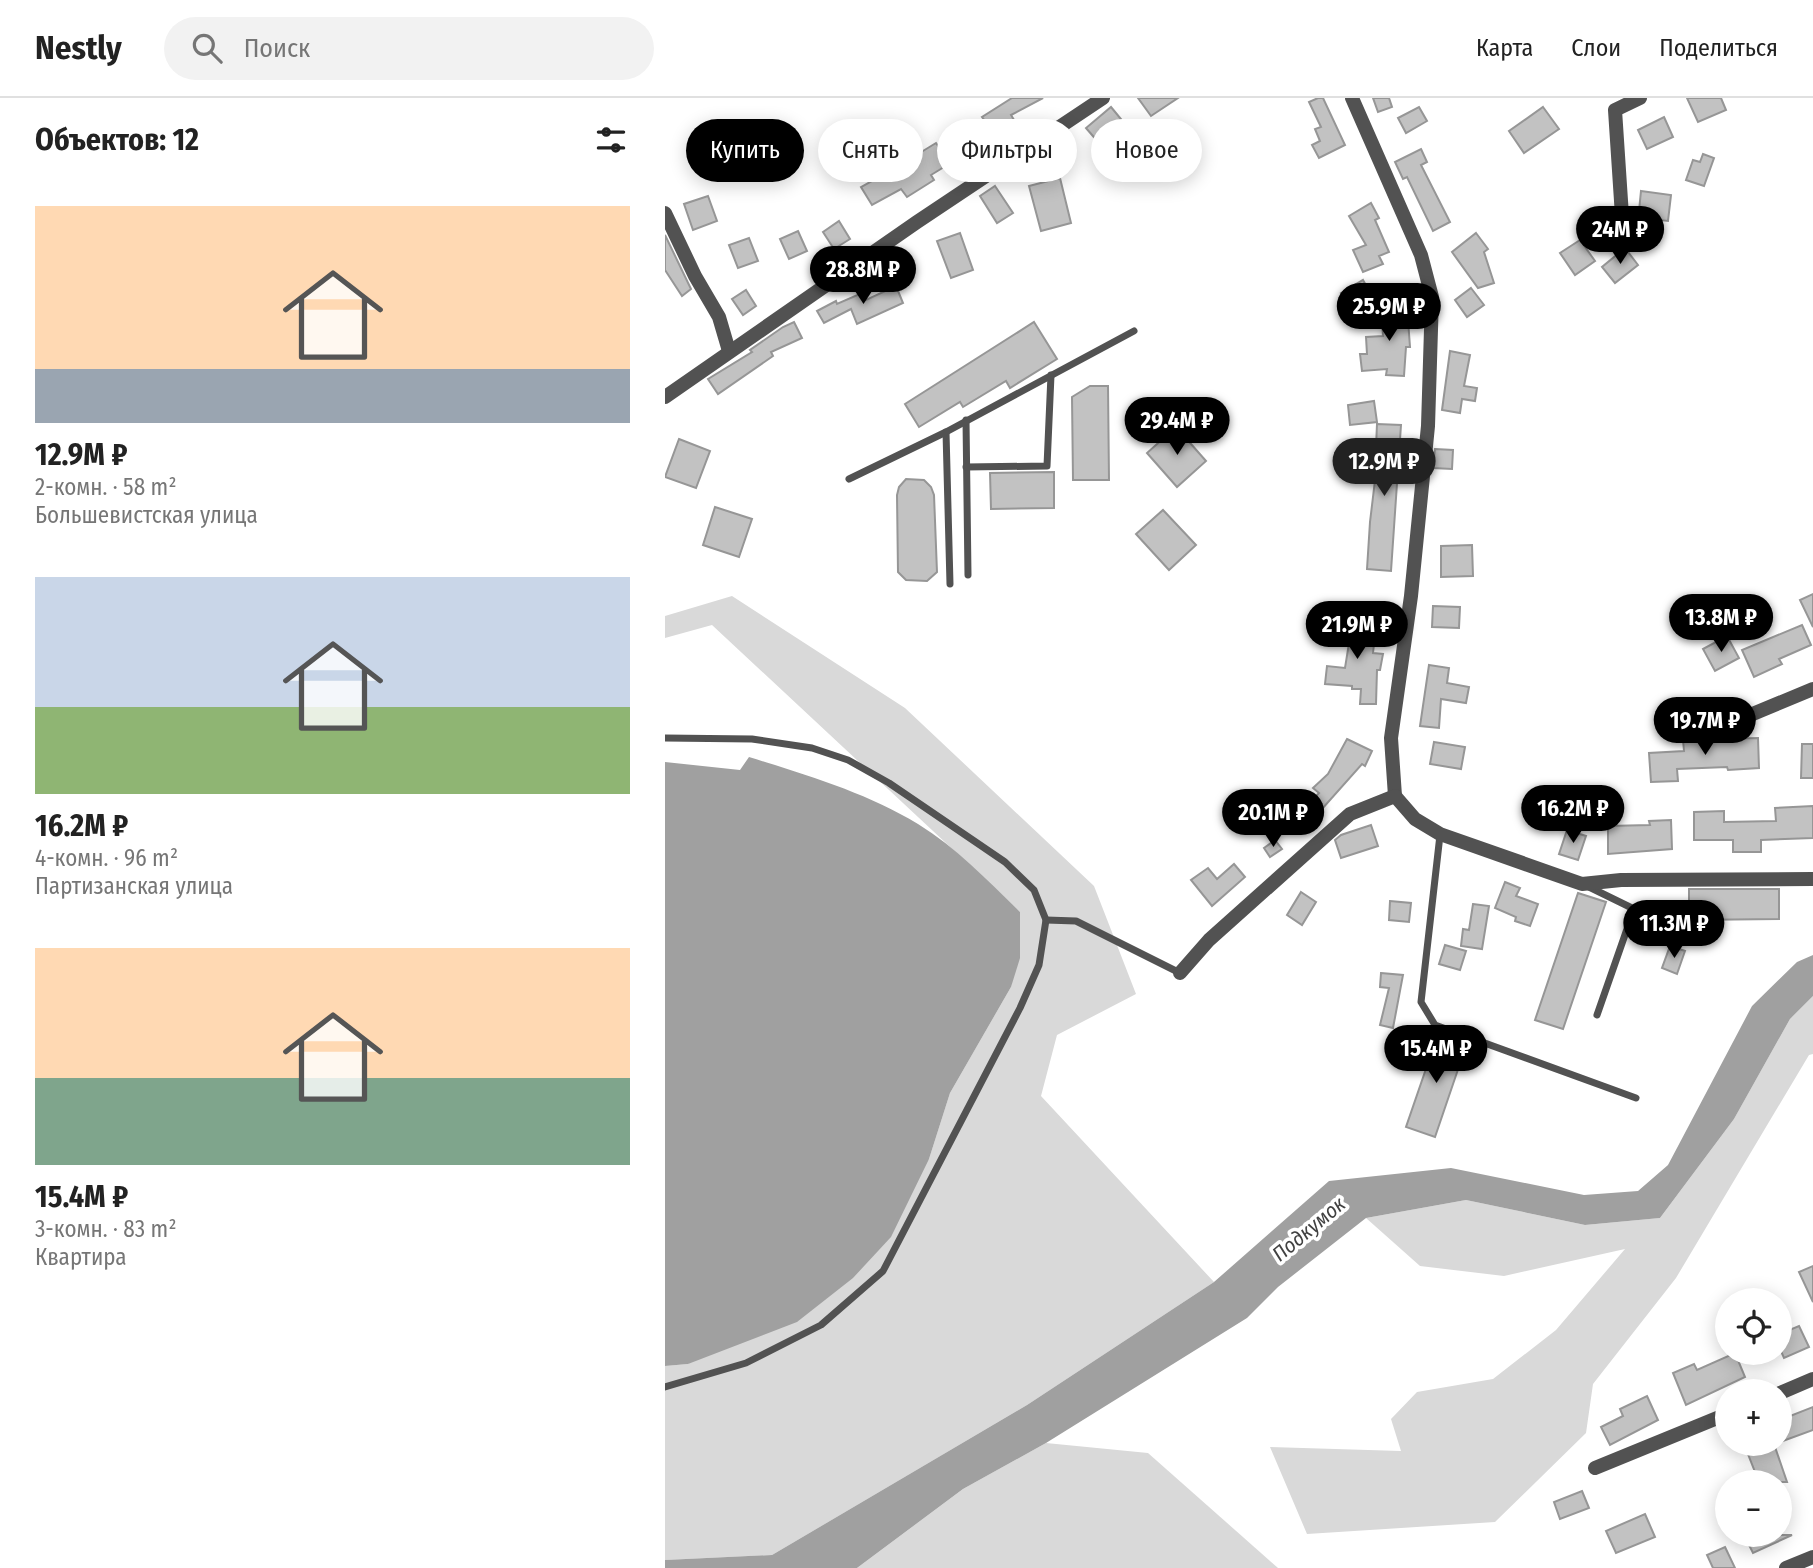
<!DOCTYPE html>
<html lang="ru">
<meta charset="utf-8">
<style>
:root{--surface:#fff;--page:#f2f2f2;--text:#222;--muted:#767676;--line:#e0e0e0;--accent:#000}
body{margin:0;font-family:"Fira Sans Condensed",sans-serif;background:var(--page);color:var(--text);height:100vh;display:flex;flex-direction:column;font-size:26px;white-space:nowrap}
*{box-sizing:border-box;margin:0}
p{font-size:23px;color:var(--muted)}
.icon{flex:none;width:38px;height:38px;fill:none;stroke:currentColor;stroke-width:2;stroke-linecap:round;stroke-linejoin:round}
.map{position:relative;flex:1;overflow:hidden}
.sheet{display:flex;flex-direction:column;background:var(--surface);width:665px}
.sheet>*{flex:none}
.top-card{position:absolute;left:21px;top:21px;width:665px;height:63px;display:flex;gap:14px}
.tools{position:absolute;left:1050px;top:1190px;display:grid;gap:14px}
.tools a{display:grid;place-items:center;width:77px;height:77px;border-radius:50%;background:var(--surface);box-shadow:0 4px 18px #0003;font-size:35px}
.price{position:absolute;translate:-50% -60px;padding:0 16px;border-radius:24px;background:var(--accent);color:#fff;font-size:23px;line-height:46px;filter:drop-shadow(0 2px 4px #0008)}
.price::after{content:'';position:absolute;left:50%;top:42px;width:21px;height:16px;margin-left:-10px;background:inherit;clip-path:polygon(0 0,100% 0,50% 100%)}
.price.current{background:#222;color:#fff}
ul{padding:0;list-style:none}
li{display:grid;align-content:center;gap:14px;height:371px;padding:0 35px}
li span{display:grid;place-items:center;height:217px;border-radius:0px;color:#555}
li>.icon{margin-inline-start:auto}
span .icon{width:126px;height:126px;fill:#fffc;stroke-width:1}
li b{font-size:30px}
h2{display:flex;justify-content:space-between;align-items:center;height:84px;padding:0 35px;font-size:30px}
.pill{padding:0 24px;border-radius:32px;background:var(--surface);box-shadow:0 4px 18px #0003;font-size:24px;line-height:63px}
.pill.current{background:var(--accent);color:#fff}
header{display:flex;align-items:center;gap:42px;box-sizing:border-box;height:98px;padding:0 35px;background:var(--surface);border-bottom:2px solid var(--line)}
header strong{font-size:33px}
nav{display:flex;gap:38px;margin-inline-start:auto;font-size:24px}
.search{width:490px;height:63px;background:var(--page);display:flex;align-items:center;gap:18px;box-sizing:border-box;padding:0 24px;border-radius:38px;color:var(--muted);font-size:26px}
main{display:flex;flex:1;min-height:0}
.map>svg:first-child{display:block}
</style>
<header>
<strong>Nestly</strong>
<div class="search"><svg class="icon" aria-label="search" viewBox="0 0 24 24"><circle cx="10" cy="10" r="6"/><path d="M15 15l6 6"/></svg>Поиск</div>
<nav><a>Карта</a><a>Слои</a><a>Поделиться</a></nav>
</header>
<main>
<section class="sheet">
<h2>Объектов: 12<svg class="icon" aria-label="filters" viewBox="0 0 24 24"><path d="M4 7h16M4 17h16"/><circle cx="9" cy="7" r="2"/><circle cx="15" cy="17" r="2"/></svg></h2>
<ul>
<li><span style="background:linear-gradient(#ffd9b3 75%,#9aa5b1 0)"><svg class="icon" aria-label="home" viewBox="0 0 24 24"><path d="M3 11l9-7 9 7M6 9v11h12V9"/></svg></span><div><b>12.9M ₽</b><p>2-комн. · 58 m²</p><p>Большевистская улица</p></div></li>
<li><span style="background:linear-gradient(#c9d6e8 60%,#8fb573 0)"><svg class="icon" aria-label="home" viewBox="0 0 24 24"><path d="M3 11l9-7 9 7M6 9v11h12V9"/></svg></span><div><b>16.2M ₽</b><p>4-комн. · 96 m²</p><p>Партизанская улица</p></div></li>
<li><span style="background:linear-gradient(#ffd9b3 60%,#7fa58c 0)"><svg class="icon" aria-label="home" viewBox="0 0 24 24"><path d="M3 11l9-7 9 7M6 9v11h12V9"/></svg></span><div><b>15.4M ₽</b><p>3-комн. · 83 m²</p><p>Квартира</p></div></li>
</ul>
</section>
<div class="map">
<svg width="1148" height="1470" viewBox="0 0 1148 1470">
<rect width="100%" height="100%" fill="#fff"/>
<g fill="#d9d9d9">
<polygon points="67,498 240,610 429,788 471,896 392,937 376,998 549,1184 362,1307 107,1457 0,1462 0,1268 23,1266 264,1061 285,995 346,889 355,814 47,527 0,540 0,518"/>
<polygon points="1148,898 1148,956 1144,957 1011,1180 928,1286 921,1335 830,1424 642,1436 605,1349 736,1353 726,1321 752,1294 828,1281 891,1232 960,1151 839,1178 755,1168 701,1120 801,1102 920,1127 995,1120 1069,1021 1125,921"/>
<polygon points="381,1345 483,1355 613,1470 192,1470 298,1391"/>
</g>
<g fill="#a0a0a0">
<path d="M 84,659 C 142,677 202,695 253,726 C 292,750 323,783 355,814 L 355,860 L 346,889 L 285,995 L 264,1061 L 226,1139 L 188,1180 L 132,1224 L 23,1266 L 0,1268 L 0,664 L 75,672 Z"/>
<polygon points="1148,857 1148,898 1125,921 1069,1021 995,1120 920,1127 801,1102 701,1120 613,1189 582,1220 381,1345 298,1391 192,1470 0,1470 0,1462 107,1457 362,1307 549,1184 664,1083 786,1070 919,1097 973,1093 1003,1067 1087,908 1132,864"/>
</g>
<g fill="#c2c2c2" stroke="#969696" stroke-width="2">
<polygon points="347,0 378,0 346,17 349,22 283,64 284,66 266,77 269,82 242,99 236,91 207,107 196,89 225,73 219,64 247,47 253,56 271,45 275,51 320,23 317,19"/>
<polygon points="473,0 513,0 486,18"/>
<polygon points="653,0 658,0 680,47 654,60 647,47 655,43 650,31 656,29 644,4"/>
<polygon points="708,0 724,0 727,9 713,14"/>
<polygon points="1022,0 1056,0 1061,12 1033,24"/>
<polygon points="446,9 465,32 440,52 421,30"/>
<polygon points="754,9 762,23 741,35 733,20"/>
<polygon points="878,9 894,31 859,55 844,33"/>
<polygon points="999,19 1008,39 982,51 973,32"/>
<polygon points="756,51 762,64 756,67 785,124 768,133 742,79 738,81 730,64"/>
<polygon points="1038,56 1049,60 1039,88 1021,82 1028,62 1035,64"/>
<polygon points="395,80 406,125 376,133 364,88"/>
<polygon points="330,88 348,115 332,125 315,98"/>
<polygon points="976,93 1006,97 1003,123 977,120 978,114 974,113"/>
<polygon points="43,98 52,123 28,132 19,106"/>
<polygon points="706,105 714,120 710,122 724,154 714,158 718,166 698,174 688,152 701,147 684,118"/>
<polygon points="174,123 185,141 169,151 158,134"/>
<polygon points="133,133 142,153 124,161 115,141"/>
<polygon points="295,135 308,172 286,180 272,143"/>
<polygon points="811,135 823,151 819,154 829,185 813,190 787,154"/>
<polygon points="0,137 26,191 17,198 0,172"/>
<polygon points="84,140 93,163 73,170 64,147"/>
<polygon points="915,142 930,163 910,177 895,155"/>
<polygon points="960,150 973,167 950,185 937,169"/>
<polygon points="698,182 711,205 689,218 676,195"/>
<polygon points="231,188 238,205 192,226 186,211 159,225 152,213 171,203 172,206 197,195 201,202"/>
<polygon points="806,190 819,207 802,219 790,202"/>
<polygon points="81,192 91,208 78,217 67,201"/>
<polygon points="742,208 745,249 741,249 739,278 721,277 722,271 697,273 695,256 702,256 701,239 718,238 716,209"/>
<polygon points="129,224 137,240 106,254 108,258 53,296 43,281 87,254 85,252 118,229"/>
<polygon points="369,224 392,261 345,290 341,283 298,309 295,304 254,329 240,306"/>
<polygon points="785,253 805,257 799,288 812,290 810,303 797,301 795,315 777,312"/>
<polygon points="425,288 443,288 444,382 408,382 407,299"/>
<polygon points="709,303 712,324 685,327 683,307"/>
<polygon points="712,326 736,327 726,473 702,471 705,424 714,349 711,349"/>
<polygon points="511,329 541,363 512,389 482,355"/>
<polygon points="14,341 45,353 31,390 0,379"/>
<polygon points="770,351 788,352 787,371 768,370"/>
<polygon points="389,374 389,410 326,411 325,375"/>
<polygon points="241,381 259,382 266,389 269,397 272,474 262,483 241,482 233,474 232,397 234,389"/>
<polygon points="50,409 87,421 74,459 38,447"/>
<polygon points="498,412 531,447 504,472 471,436"/>
<polygon points="807,447 808,478 776,479 776,448"/>
<polygon points="1148,496 1148,529 1135,502"/>
<polygon points="768,508 795,509 794,530 767,529"/>
<polygon points="661,523 711,529 708,555 718,556 715,572 712,572 711,606 695,606 696,591 687,591 687,588 660,586 662,568 680,570 685,539 660,536"/>
<polygon points="1137,527 1146,547 1114,561 1117,566 1089,579 1077,552"/>
<polygon points="1062,538 1074,560 1050,573 1038,551"/>
<polygon points="764,567 784,570 782,585 804,589 801,605 776,601 774,630 755,628"/>
<polygon points="1093,640 1094,670 1063,672 1062,669 1012,671 1013,683 986,684 984,655 1019,653 1018,642"/>
<polygon points="682,641 707,653 700,668 697,666 657,711 648,701 654,695 648,690 663,676"/>
<polygon points="769,644 800,649 796,671 765,666"/>
<polygon points="1137,646 1148,646 1148,680 1136,680"/>
<polygon points="1148,708 1148,740 1096,742 1096,754 1068,754 1068,742 1029,742 1029,714 1059,713 1059,724 1111,723 1110,710"/>
<polygon points="1006,722 1007,751 943,756 943,728 985,727 984,723"/>
<polygon points="706,727 713,748 676,760 670,742 676,737"/>
<polygon points="902,732 921,738 913,762 894,756"/>
<polygon points="610,742 617,751 605,759 599,750"/>
<polygon points="569,766 580,779 547,808 526,782 543,770 552,781"/>
<polygon points="840,784 855,790 851,798 873,806 865,828 850,823 851,819 830,810"/>
<polygon points="1024,791 1114,791 1114,821 1024,822"/>
<polygon points="636,794 651,804 637,827 622,817"/>
<polygon points="913,795 941,804 898,931 870,922"/>
<polygon points="725,803 746,805 744,824 724,822"/>
<polygon points="808,806 824,808 817,851 796,848 798,831 804,832"/>
<polygon points="780,847 801,853 795,872 774,866"/>
<polygon points="1005,848 1020,853 1012,876 997,870"/>
<polygon points="716,875 738,877 728,930 715,927 724,890 715,889"/>
<polygon points="773,936 802,945 770,1039 741,1029"/>
<polygon points="1148,1168 1148,1204 1134,1174"/>
<polygon points="1134,1228 1144,1249 1119,1260 1115,1251 1115,1236"/>
<polygon points="1070,1255 1080,1279 1021,1307 1008,1275 1029,1266 1032,1272"/>
<polygon points="982,1298 993,1322 945,1347 936,1329 958,1318 955,1311"/>
<polygon points="1148,1309 1148,1332 1115,1344 1115,1322"/>
<polygon points="1079,1346 1109,1346 1122,1384 1094,1384"/>
<polygon points="917,1393 924,1410 895,1421 889,1404"/>
<polygon points="980,1416 990,1439 951,1455 941,1433"/>
<polygon points="1079,1437 1127,1437 1088,1455"/>
<polygon points="1060,1449 1070,1470 1048,1470 1042,1457"/>
</g>
<g fill="none" stroke-linecap="round" stroke-linejoin="round">
<g stroke="#525252" stroke-width="7">
<polyline points="301,322 303,477"/>
<polyline points="281,334 285,486"/>
<polyline points="301,369 382,368 386,277"/>
<polyline points="184,381 281,334 469,233"/>
<polyline points="0,640 87,641 147,650 183,662 224,685 340,764 369,792 381,822 374,867 355,910 218,1173 156,1227 81,1265 0,1289"/>
<polyline points="775,737 756,904 770,927 971,1000"/>
<polyline points="924,789 969,811 932,917"/>
<polyline points="381,822 411,823 515,875"/>
</g>
<g stroke="#525252" stroke-width="14">
<polyline points="687,0 756,157 767,199 763,328 746,498 726,640 730,698"/>
<polyline points="0,115 30,178 54,219 64,253"/>
<polyline points="958,133 950,12 975,0"/>
<polyline points="0,299 252,124 438,0"/>
<polyline points="1078,620 1148,591"/>
<polyline points="730,698 750,721 775,736 917,786 956,782 1148,781"/>
<polyline points="515,875 544,842 685,716 730,698"/>
<polyline points="1115,1295 1148,1281"/>
<polyline points="930,1370 1062,1316"/>
<polyline points="1121,1470 1148,1459"/>
</g>
</g>
<g text-anchor="middle" stroke-width="7" stroke-linejoin="round" paint-order="stroke">
<g font-size="21" font-style="italic" fill="#414141" stroke="#fff">
<text transform="translate(644 1131) rotate(-40)" y="7">Подкумок</text>
</g>
</g>
</svg>
<div class="tools">
<a><svg class="icon" aria-label="locate" viewBox="0 0 24 24"><circle cx="12" cy="12" r="6"/><path d="M12 2v4M12 18v4M2 12h4M18 12h4"/></svg></a>
<a>+</a>
<a>−</a>
</div>
<b class="price" style="left:955px;top:168px">24M ₽</b>
<b class="price" style="left:198px;top:208px">28.8M ₽</b>
<b class="price" style="left:724px;top:245px">25.9M ₽</b>
<b class="price" style="left:512px;top:359px">29.4M ₽</b>
<b class="price current" style="left:719px;top:400px">12.9M ₽</b>
<b class="price" style="left:1056px;top:556px">13.8M ₽</b>
<b class="price" style="left:692px;top:563px">21.9M ₽</b>
<b class="price" style="left:1040px;top:659px">19.7M ₽</b>
<b class="price" style="left:908px;top:747px">16.2M ₽</b>
<b class="price" style="left:608px;top:751px">20.1M ₽</b>
<b class="price" style="left:1009px;top:862px">11.3M ₽</b>
<b class="price" style="left:771px;top:987px">15.4M ₽</b>
<div class="top-card">
<a class="pill current">Купить</a>
<a class="pill">Снять</a>
<a class="pill">Фильтры</a>
<a class="pill">Новое</a>
</div>
</div>
</main>
